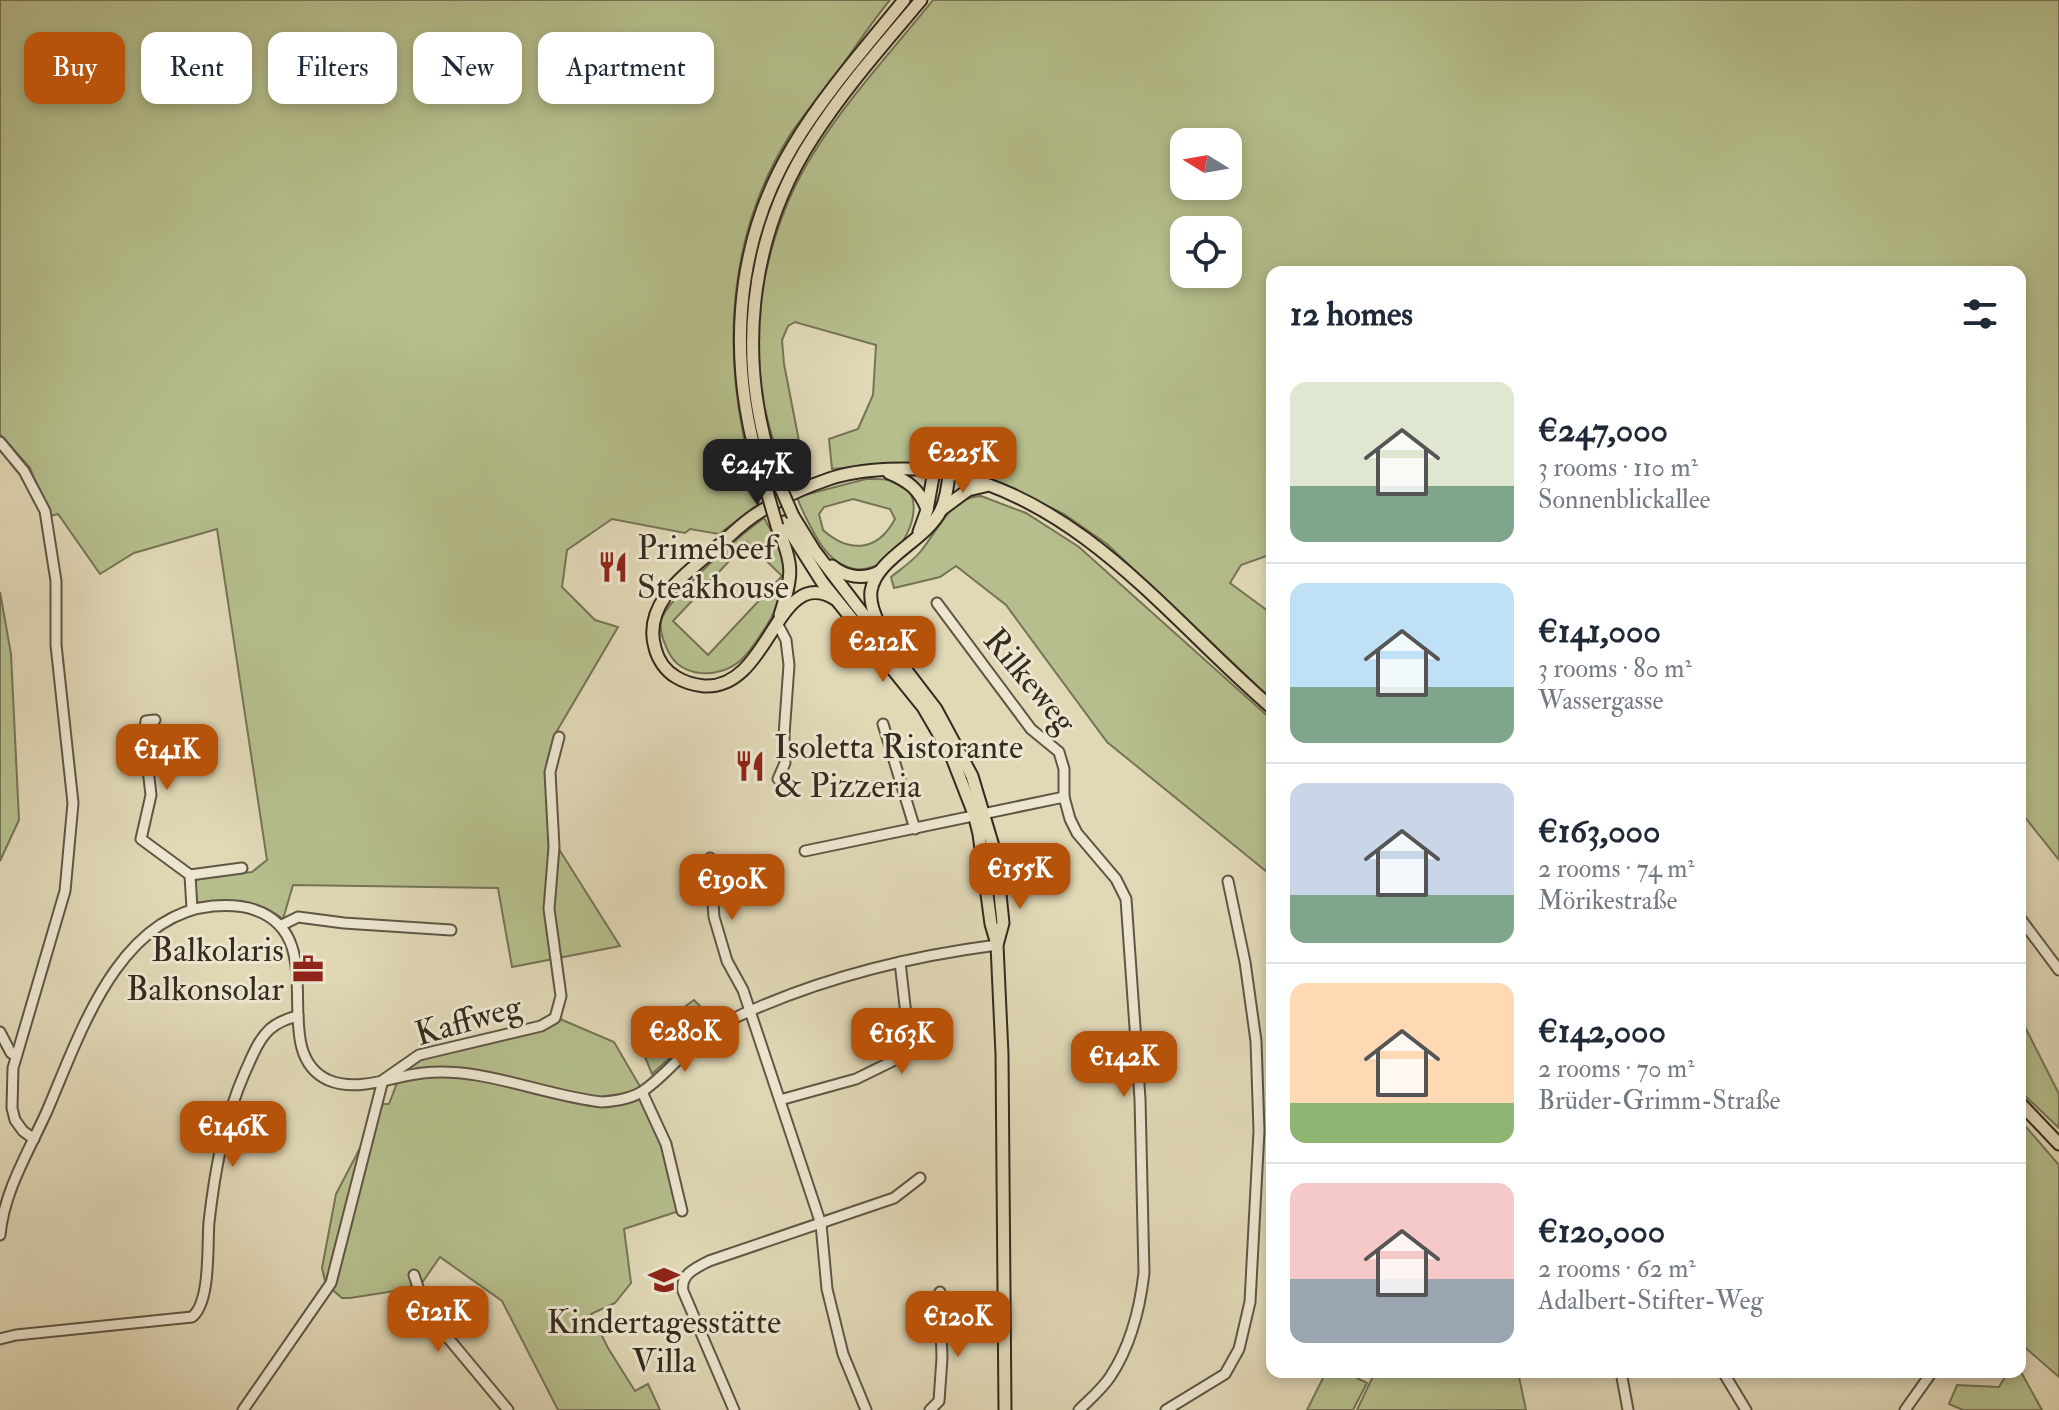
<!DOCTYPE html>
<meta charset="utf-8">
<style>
:root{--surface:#fff;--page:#f2f2f3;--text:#1f2937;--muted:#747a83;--line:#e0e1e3;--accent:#b45309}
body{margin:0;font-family:"IM FELL Double Pica",serif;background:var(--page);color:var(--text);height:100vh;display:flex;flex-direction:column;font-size:30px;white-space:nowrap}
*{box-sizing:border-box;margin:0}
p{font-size:26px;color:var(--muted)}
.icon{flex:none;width:44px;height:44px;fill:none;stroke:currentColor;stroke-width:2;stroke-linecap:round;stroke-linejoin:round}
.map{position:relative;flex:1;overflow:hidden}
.drawer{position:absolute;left:1266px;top:266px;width:760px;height:1112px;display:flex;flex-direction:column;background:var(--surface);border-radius:16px;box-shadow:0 4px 12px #0003}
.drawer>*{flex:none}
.guide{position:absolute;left:24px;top:32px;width:760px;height:72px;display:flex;gap:16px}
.needle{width:52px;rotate:281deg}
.tools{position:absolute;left:1170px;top:128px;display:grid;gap:16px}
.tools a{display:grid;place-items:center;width:72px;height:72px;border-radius:16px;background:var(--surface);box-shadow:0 4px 12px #0003;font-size:40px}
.price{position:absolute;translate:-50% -68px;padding:0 18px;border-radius:16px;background:var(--accent);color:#fff;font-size:26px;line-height:52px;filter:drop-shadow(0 2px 4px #0008)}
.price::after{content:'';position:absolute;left:50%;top:48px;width:24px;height:18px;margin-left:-12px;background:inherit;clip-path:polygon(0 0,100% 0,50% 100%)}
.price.active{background:#222;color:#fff}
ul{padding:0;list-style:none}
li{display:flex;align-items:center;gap:24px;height:200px;padding:0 24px}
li+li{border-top:2px solid var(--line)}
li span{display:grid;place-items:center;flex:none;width:224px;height:160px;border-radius:16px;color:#555}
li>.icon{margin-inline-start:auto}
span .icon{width:96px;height:96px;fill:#fffc;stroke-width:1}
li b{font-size:34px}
h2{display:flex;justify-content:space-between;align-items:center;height:96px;padding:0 24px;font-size:34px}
.pill{padding:0 28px;border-radius:16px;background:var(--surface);box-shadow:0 4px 12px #0003;font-size:28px;line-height:72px}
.pill.active{background:var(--accent);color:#fff}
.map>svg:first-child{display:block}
</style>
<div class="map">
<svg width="2059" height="1410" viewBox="0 0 2059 1410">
<rect width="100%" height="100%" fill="#e1d8b6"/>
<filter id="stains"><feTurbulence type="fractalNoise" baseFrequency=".0025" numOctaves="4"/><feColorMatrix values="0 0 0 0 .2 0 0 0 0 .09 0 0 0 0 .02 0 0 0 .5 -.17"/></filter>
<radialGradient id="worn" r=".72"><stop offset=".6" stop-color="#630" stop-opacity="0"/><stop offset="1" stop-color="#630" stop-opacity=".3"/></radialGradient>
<g fill="#b5be8c" stroke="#757456" stroke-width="2" fill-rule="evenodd">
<path d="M 0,0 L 890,0 C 869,25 852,53 832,79 C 818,99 801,117 788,138 C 733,227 723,332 743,433 C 748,457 751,480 759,504 L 719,534 L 690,529 L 685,533 L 612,519 L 567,550 L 562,587 L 595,620 L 618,627 L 554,736 L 545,772 L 549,846 L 557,846 L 620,946 L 512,967 L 498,888 L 293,885 L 283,919 C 257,899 227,898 195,903 L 196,879 L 252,872 L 267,860 L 217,529 L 134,553 L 100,574 L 58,514 L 50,516 L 30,468 L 0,434 Z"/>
<path d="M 933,0 L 2059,0 L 2059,860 L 2020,811 L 2020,272 L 1272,272 L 1272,554 L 1241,565 L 1230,583 L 1272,614 L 1272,700 L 1107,544 L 1064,514 L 995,481 L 967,471 L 902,463 L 832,469 L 829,439 L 858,429 L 873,395 L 876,345 L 795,322 L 788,326 L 782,340 L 784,364 L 806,477 L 791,483 L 785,467 L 789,460 L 788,454 L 778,455 C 767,422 758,388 757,353 C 757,286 777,211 813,154 C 847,99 893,50 933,0 ZM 1184,142 L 1228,142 L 1228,186 L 1184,186 ZM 1184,230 L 1228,230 L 1228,274 L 1184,274 Z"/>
<path d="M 866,479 C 875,479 888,478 897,482 C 950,503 864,632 813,531 C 807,520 801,509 797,497 ZM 853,499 L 890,509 L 895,519 C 878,551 850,554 823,530 L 819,514 L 824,507 Z"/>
<path d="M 981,496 L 1026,513 L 1079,547 L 1272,720 L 1272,876 L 1107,742 L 1006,605 L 956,566 L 940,577 L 894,588 L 891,577 C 901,569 913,561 921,551 C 939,529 950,497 981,496 Z"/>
<path d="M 764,518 C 788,560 794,580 767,625 C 759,637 752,650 741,660 C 720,679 681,679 668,651 C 664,642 659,631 661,621 C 666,599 744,532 764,518 ZM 747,542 L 782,576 L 708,655 L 673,621 Z"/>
<polygon points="0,592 11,654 19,820 0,861"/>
<polygon points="694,1000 701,1007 703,1028 652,1074 638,1040"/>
<polygon points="2020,1017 2059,1094 2059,1128 2020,1091"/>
<polygon points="560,1019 614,1042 642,1090 663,1144 679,1211 624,1229 631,1283 615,1303 591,1314 608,1348 635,1391 648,1384 660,1410 558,1410 502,1301 440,1257 419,1287 416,1284 401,1290 350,1298 342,1298 329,1287 331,1283 325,1281 322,1268 336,1194 383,1104 389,1104 403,1067 435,1052 542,1029"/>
<polygon points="2020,1120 2059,1165 2059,1377 2020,1343"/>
<polygon points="1326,1372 1345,1372 1367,1383 1353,1410 1307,1410"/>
<polygon points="1375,1372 1518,1372 1526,1410 1357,1410"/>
<polygon points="2008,1372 2021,1372 2042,1410 1963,1410 1949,1404 1957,1385 1999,1387"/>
</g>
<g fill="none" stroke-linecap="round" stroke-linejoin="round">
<defs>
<g id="minor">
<polyline points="0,442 24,471 45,511 56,581 56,645 73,803 65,891 13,1068 12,1108 15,1120 23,1131 34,1139"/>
<path d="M 937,603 L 1031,729 L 1059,752 L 1064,769 L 1064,797 L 1070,819 L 1077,833 L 1116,879 L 1126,899 L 1140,1099 L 1144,1273 C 1140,1308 1130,1347 1110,1377 C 1102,1389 1089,1400 1079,1410"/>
<polyline points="777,623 786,640 789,665 784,735 785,763 778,779"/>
<polyline points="155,720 146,721 144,734 151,795 141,839 190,875 192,909"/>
<polyline points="883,724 915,829"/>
<polyline points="805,851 1064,797"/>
<polyline points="710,858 714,917 727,961 743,990 821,1224 827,1289 843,1354 866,1410"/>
<polyline points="190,875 242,868"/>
<polyline points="2020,918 2059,970"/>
<polyline points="282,925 298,917 344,923 451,930"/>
<polyline points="0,1032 11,1053 16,1056"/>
<polyline points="642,1092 666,1144 682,1211"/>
<polyline points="780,1100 856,1079 903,1056 909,1041 900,962"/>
<path d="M 0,1235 C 4,1191 29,1151 47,1111 C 79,1037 117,915 213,906 C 227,905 242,905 255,910 C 334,937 265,1051 328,1080 C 359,1093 393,1076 423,1073 C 481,1066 544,1096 602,1102 C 616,1101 631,1099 643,1091 C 672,1071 690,1041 722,1024 C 807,982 904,957 997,945"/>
<polyline points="414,1275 425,1308 434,1321 508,1410"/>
<path d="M 0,1339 L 16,1335 L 192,1317 C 211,1302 207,1246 209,1222 C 215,1169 224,1120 245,1072 C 252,1057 258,1040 270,1029 C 277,1023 289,1018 298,1016"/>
<polyline points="1621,1372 1628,1410"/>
<polyline points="1723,1372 1746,1410"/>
<polyline points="243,1410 331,1283 383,1080 419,1055 541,1026 555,1018 561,996 549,909 554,847 550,772 559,737"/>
<path d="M 734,1410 L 683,1291 C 680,1274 696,1268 709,1261 L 894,1198 L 920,1178"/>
<polyline points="930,1410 939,1401 942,1358 940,1292"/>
<polyline points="1166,1410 1225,1374 1239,1349 1250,1302 1259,1131 1256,1041 1245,962 1228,881"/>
<polyline points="1905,1410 1932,1372"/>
</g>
<g id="major">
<path d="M 889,473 C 908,481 919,489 927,509"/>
<path d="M 776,477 C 736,364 747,240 812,139 C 844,89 883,45 921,0"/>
<path d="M 763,478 C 727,367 732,247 793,146 C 824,94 866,47 904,0"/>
<polyline points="941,510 968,490 985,486"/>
<polyline points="793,516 814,550 936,709 972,776 996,856 1003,923 997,945 1002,1054 1005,1410"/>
<polyline points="784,522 822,582 923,707 951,755 974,814 979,834 991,924 997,944"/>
<path d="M 777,526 C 794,565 793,575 780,615"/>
<polyline points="919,532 927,510 934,471"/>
<path d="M 832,566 C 845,577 863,580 879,572"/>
<path d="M 835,599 C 776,563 771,690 704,686 C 695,685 684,682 676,677 C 666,671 658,660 655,648 C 642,603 687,573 717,547 C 730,536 743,522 758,513 C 780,499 805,487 829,479 C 860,468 917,466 949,473 C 1086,504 1171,621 1272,708"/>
<path d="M 883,634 C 878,621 869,606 871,591 C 876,558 927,540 941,510 C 946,499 948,485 949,473"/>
<polyline points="2020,1103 2059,1144"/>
</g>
</defs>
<use href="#minor" stroke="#605645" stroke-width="13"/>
<use href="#major" stroke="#352b1f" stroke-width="15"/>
<use href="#minor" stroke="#ece6d0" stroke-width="9"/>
<use href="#major" stroke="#e1d8b6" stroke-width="11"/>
<defs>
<g id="major-bridge">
<polyline points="776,477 793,516"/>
<polyline points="763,478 777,526"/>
</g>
</defs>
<use href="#major-bridge" stroke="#352b1f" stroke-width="15" stroke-linecap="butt"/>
<use href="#major-bridge" stroke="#e1d8b6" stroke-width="11"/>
</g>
<defs>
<symbol id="restaurant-bare" viewBox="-9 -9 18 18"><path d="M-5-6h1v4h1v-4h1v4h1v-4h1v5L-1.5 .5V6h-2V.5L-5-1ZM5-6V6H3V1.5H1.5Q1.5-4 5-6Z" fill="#8f2418" stroke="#ece6d0" stroke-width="2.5" paint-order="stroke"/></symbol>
<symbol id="office-bare" viewBox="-9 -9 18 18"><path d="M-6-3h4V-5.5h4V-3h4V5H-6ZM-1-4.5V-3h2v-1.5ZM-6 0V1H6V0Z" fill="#8f2418" stroke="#ece6d0" stroke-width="2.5" paint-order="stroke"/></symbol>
<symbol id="school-bare" viewBox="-9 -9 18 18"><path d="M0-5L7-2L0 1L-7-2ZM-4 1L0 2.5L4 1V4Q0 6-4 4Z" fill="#8f2418" stroke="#ece6d0" stroke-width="2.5" paint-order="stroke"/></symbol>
</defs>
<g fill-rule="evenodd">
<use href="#restaurant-bare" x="591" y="545" width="44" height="44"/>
<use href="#restaurant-bare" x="728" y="744" width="44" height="44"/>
<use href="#office-bare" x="286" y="947" width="44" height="44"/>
<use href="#school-bare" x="642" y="1258" width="44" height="44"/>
</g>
<g text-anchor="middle" stroke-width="6" stroke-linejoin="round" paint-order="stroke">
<g font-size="34" fill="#352b1f" stroke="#ece6d0" text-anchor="start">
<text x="637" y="559">Primebeef<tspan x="637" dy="39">Steakhouse</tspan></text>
<text x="774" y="758">Isoletta Ristorante<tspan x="774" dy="39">&amp; Pizzeria</tspan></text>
<text x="284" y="961" text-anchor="end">Balkolaris<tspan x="284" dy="39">Balkonsolar</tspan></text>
<text x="664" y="1333" text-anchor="middle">Kindertagesstätte<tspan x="664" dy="39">Villa</tspan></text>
</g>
<g font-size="34" fill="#352b1f" stroke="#ece6d0">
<text transform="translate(1031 680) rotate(50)" y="12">Rilkeweg</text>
<text transform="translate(468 1019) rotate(-16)" y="12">Kaffweg</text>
</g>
</g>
<rect width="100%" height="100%" filter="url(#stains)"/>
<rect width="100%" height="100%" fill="url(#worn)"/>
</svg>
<div class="tools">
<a><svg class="needle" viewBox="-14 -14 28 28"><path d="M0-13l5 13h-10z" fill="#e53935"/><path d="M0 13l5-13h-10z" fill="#747a83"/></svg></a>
<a><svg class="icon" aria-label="locate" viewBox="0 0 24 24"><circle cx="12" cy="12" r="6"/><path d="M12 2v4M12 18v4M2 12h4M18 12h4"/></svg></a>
</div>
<b class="price" style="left:963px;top:495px">€225K</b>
<b class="price active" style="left:757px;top:507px">€247K</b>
<b class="price" style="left:883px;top:684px">€212K</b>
<b class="price" style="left:167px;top:792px">€141K</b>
<b class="price" style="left:1020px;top:911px">€155K</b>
<b class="price" style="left:732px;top:922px">€190K</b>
<b class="price" style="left:685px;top:1074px">€280K</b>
<b class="price" style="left:902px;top:1076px">€163K</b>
<b class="price" style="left:1124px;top:1099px">€142K</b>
<b class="price" style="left:233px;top:1169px">€146K</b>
<b class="price" style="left:438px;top:1354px">€121K</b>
<b class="price" style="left:958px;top:1359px">€120K</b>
<div class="guide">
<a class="pill active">Buy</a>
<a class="pill">Rent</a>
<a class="pill">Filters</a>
<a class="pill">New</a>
<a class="pill">Apartment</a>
</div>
<section class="drawer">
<h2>12 homes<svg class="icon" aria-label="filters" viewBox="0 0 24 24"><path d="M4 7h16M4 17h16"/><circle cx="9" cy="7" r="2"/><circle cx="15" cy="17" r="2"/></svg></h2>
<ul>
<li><span style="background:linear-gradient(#dfe7d0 65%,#7fa58c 0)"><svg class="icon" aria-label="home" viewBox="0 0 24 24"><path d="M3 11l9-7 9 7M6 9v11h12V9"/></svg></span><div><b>€247,000</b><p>3 rooms · 110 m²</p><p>Sonnenblickallee</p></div></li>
<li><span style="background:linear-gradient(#bfe0f5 65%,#7fa58c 0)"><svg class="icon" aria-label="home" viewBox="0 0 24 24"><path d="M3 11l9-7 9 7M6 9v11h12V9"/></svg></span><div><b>€141,000</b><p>3 rooms · 80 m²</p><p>Wassergasse</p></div></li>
<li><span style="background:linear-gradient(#c9d6e8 70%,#7fa58c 0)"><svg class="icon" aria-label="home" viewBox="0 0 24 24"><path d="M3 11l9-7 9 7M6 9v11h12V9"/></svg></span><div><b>€163,000</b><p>2 rooms · 74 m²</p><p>Mörikestraße</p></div></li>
<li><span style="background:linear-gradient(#ffd9b3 75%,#8fb573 0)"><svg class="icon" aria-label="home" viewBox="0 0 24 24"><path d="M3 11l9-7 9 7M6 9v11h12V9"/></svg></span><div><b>€142,000</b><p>2 rooms · 70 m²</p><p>Brüder-Grimm-Straße</p></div></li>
<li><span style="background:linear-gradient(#f6c9c9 60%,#9aa5b1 0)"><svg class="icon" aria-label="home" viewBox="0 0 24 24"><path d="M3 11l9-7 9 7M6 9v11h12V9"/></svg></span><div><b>€120,000</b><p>2 rooms · 62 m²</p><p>Adalbert-Stifter-Weg</p></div></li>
</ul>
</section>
</div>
